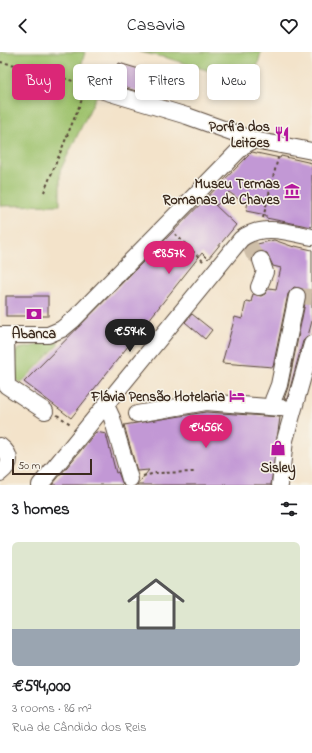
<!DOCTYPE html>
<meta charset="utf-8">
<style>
:root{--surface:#fff;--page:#f2f2f2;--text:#202124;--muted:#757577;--accent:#db2777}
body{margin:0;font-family:"Indie Flower",sans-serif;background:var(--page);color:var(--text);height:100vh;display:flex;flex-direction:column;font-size:15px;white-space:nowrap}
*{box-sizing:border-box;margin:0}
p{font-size:13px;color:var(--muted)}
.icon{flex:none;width:22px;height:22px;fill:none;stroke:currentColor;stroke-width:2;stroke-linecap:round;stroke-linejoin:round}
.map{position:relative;height:433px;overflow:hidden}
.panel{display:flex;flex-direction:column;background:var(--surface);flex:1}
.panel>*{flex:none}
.hud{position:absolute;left:12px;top:12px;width:288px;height:36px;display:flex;gap:8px}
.scale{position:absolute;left:12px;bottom:10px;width:80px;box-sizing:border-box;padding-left:4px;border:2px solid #3b2a1e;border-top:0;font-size:11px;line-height:14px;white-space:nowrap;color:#3b2a1e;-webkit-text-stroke:3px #f7f3e8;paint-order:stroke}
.price{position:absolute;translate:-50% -34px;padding:0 9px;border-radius:14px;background:var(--accent);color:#fff;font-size:13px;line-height:26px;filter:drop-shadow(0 1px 2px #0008)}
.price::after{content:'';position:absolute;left:50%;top:24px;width:12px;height:9px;margin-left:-6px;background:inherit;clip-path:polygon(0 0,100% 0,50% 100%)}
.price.selected{background:#222;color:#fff}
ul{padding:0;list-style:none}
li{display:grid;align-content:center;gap:8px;height:212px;padding:0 12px}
li span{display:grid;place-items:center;height:124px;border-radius:6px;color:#555}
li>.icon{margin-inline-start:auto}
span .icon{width:72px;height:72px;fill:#fffc;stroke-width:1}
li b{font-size:17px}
h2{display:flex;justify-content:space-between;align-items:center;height:48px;padding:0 12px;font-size:17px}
.tag{padding:0 14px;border-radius:6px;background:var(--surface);box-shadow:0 2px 6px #0003;font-size:14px;line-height:36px}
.tag.selected{background:var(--accent);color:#fff}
header{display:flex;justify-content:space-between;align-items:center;height:52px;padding:0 12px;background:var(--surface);font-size:18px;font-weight:600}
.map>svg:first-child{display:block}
</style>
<header><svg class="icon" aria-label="back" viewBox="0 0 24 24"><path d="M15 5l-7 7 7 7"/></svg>Casavia<svg class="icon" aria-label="heart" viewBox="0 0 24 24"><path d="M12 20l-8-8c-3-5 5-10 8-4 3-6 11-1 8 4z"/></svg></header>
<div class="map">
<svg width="312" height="433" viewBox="0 0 312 433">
<rect width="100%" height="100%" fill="#f7f3e8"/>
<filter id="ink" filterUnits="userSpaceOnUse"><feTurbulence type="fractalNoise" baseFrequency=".025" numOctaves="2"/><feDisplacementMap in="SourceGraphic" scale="8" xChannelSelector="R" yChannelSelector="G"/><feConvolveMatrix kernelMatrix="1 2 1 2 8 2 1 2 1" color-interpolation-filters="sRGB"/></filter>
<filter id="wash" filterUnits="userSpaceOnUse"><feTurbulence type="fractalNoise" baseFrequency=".012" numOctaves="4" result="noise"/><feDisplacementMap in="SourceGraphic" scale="16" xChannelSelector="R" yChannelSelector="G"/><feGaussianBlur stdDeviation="0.9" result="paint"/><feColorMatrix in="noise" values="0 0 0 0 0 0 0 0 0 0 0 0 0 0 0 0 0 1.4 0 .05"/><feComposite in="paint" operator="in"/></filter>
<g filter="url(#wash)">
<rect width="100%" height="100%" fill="#f3e3ca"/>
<g fill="#9cc16b" stroke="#6c7644">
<polygon points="0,0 85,0 75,36 97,43 60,119 60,153 0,154"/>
<polygon points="140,0 261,0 253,32 167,6"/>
<polygon points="56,290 59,292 21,331 15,327 15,302 18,297"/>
</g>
<g id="blocks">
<g fill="#c298d5">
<polygon points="119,11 149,20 143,41 112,32"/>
<polygon points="252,100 280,106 281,104 312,111 312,175 266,166 266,163 246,159 248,150 241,149 229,140 217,153 214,152 236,173 208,207 202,201 71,366 24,330"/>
<polygon points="274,188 294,195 295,194 312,198 312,269 308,284 303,289 287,347 284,347 288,335 306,246 303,237 294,235 288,242 273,315 222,311 235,265 242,267 246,249 251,250 253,242 261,244 265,242 269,236 276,237 281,216 273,214 267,201 258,199 254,202 249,194"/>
<rect x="6" y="244" width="42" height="20"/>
<polygon points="192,262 212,278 205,287 185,270"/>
<polygon points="206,360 280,365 271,433 137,433 149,418 137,419 124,373"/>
<polygon points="96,380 106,382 116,421 118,420 123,433 52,433"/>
</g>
</g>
</g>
<g filter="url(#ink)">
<use href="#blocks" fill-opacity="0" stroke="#574638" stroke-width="1"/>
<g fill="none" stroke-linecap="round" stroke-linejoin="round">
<g stroke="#cebea8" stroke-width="16" stroke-dasharray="16 8" stroke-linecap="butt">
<polyline points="249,191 253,201 261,208"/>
<polyline points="297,244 312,245"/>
</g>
<defs>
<g id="minor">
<polyline points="87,34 187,64 254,88 312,99"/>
<polyline points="259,235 265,220 261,208"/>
<polyline points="0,283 48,283 62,277 74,267 243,94 254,88"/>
<polyline points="6,283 7,334 45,359"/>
<polyline points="273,348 279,333 297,244"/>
<polyline points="106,353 112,366 130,427"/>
<polyline points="137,362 206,350 293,357"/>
<path d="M 0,394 C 12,403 12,412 0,421"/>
<path d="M 40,433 L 241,187 C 262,171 288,180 312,185"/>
<polyline points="280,433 285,388 312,292"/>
</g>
</defs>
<use href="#minor" stroke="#574638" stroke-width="18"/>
<g stroke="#574638" stroke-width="2" stroke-dasharray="3 3" stroke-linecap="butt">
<polyline points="0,10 31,16 76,30"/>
<polyline points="44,140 83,45"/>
<polyline points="263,166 278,106"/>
<polyline points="175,182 205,211"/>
<polyline points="57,363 72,373"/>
<polyline points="143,424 156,421 195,420"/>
</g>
<use href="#minor" stroke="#fff" stroke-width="16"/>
</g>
</g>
<defs>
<symbol id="restaurant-bare" viewBox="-9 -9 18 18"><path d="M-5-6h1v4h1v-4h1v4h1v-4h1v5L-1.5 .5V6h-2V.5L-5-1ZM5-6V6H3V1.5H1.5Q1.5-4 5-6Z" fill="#b5179e" stroke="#f7f3e8" stroke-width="2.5" paint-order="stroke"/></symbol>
<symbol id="museum-bare" viewBox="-9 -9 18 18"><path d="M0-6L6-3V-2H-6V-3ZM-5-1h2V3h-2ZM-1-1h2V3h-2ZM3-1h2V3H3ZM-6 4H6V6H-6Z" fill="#b5179e" stroke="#f7f3e8" stroke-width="2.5" paint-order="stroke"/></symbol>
<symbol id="bank-bare" viewBox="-9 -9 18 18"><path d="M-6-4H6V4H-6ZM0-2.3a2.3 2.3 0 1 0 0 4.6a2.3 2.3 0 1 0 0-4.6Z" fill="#b5179e" stroke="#f7f3e8" stroke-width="2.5" paint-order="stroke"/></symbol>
<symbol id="hotel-bare" viewBox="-9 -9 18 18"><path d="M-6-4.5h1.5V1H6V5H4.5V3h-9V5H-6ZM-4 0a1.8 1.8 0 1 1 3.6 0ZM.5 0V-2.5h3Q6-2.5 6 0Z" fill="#b5179e" stroke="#f7f3e8" stroke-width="2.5" paint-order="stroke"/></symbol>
<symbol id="shop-bare" viewBox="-9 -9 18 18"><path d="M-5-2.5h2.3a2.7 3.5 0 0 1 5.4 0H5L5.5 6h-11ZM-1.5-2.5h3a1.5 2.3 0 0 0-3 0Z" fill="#b5179e" stroke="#f7f3e8" stroke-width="2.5" paint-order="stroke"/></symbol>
</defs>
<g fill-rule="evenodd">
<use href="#restaurant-bare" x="271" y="71" width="22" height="22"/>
<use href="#museum-bare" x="281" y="128" width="22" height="22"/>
<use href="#bank-bare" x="23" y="251" width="22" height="22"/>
<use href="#hotel-bare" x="226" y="333" width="22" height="22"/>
<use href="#shop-bare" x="267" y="385" width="22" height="22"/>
</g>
<g text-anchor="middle" stroke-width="3" stroke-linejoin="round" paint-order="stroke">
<g font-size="14" font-weight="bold" fill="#3b2a1e" stroke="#f7f3e8" text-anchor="end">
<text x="270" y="79">Porfia dos<tspan x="270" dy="16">Leitões</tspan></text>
<text x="280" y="136">Museu Termas<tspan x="280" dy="16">Romanas de Chaves</tspan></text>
<text x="34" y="286" text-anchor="middle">Abanca</text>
<text x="225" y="349">Flávia Pensão Hotelaria</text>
<text x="278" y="420" text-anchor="middle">Sisley</text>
</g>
</g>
</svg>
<div class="scale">50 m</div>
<b class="price" style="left:169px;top:223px">€857K</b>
<b class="price selected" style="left:130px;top:301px">€594K</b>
<b class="price" style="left:206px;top:397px">€456K</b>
<div class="hud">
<a class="tag selected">Buy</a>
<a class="tag">Rent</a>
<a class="tag">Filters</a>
<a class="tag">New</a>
</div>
</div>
<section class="panel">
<h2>3 homes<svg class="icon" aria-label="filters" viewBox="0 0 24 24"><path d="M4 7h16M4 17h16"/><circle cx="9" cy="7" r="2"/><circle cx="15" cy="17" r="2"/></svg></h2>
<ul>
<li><span style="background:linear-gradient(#dfe7d0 70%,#9aa5b1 0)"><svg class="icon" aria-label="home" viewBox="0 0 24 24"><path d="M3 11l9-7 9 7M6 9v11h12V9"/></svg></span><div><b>€594,000</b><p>3 rooms · 86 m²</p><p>Rua de Cândido dos Reis</p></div></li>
</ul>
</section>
